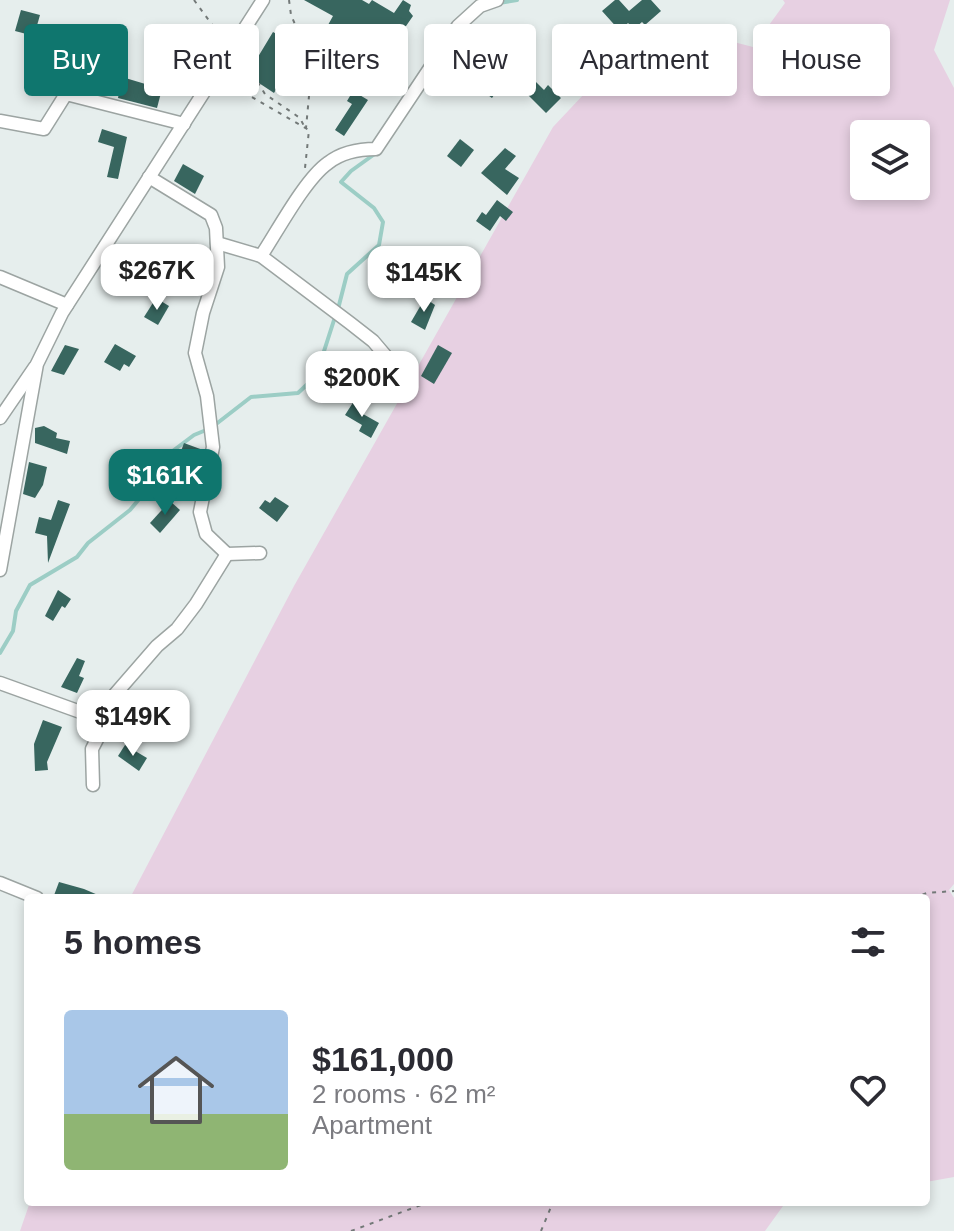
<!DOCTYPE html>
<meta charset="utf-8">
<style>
:root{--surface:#fff;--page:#f7f7f7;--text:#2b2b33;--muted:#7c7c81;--line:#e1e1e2;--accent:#0f766e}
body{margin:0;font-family:Arial,sans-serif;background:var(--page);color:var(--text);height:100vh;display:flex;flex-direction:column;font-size:30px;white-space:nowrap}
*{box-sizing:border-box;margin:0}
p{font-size:26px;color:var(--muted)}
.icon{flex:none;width:44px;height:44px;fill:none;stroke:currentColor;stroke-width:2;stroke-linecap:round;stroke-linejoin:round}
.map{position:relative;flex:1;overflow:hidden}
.drawer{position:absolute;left:24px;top:894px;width:906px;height:312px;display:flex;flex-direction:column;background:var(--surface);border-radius:8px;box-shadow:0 4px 12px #0003}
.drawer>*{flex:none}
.banner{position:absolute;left:24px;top:24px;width:906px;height:72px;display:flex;gap:16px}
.controls{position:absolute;left:850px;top:120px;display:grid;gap:16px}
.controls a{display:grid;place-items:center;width:80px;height:80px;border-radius:8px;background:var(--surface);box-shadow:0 4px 12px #0003;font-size:40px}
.price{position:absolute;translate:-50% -68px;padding:0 18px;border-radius:16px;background:#fff;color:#222;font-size:26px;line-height:52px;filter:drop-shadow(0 2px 4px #0008)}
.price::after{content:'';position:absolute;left:50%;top:48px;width:24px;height:18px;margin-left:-12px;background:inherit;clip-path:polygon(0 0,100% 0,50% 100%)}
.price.on{background:var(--accent);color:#fff}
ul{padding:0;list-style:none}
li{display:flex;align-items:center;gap:24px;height:200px;padding:0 40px}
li+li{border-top:2px solid var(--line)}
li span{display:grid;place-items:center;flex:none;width:224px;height:160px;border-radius:8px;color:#555}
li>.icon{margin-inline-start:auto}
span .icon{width:96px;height:96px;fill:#fffc;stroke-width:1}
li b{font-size:34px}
h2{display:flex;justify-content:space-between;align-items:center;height:96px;padding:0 40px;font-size:34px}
.tag{padding:0 28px;border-radius:8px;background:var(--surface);box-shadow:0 4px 12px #0003;font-size:28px;line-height:72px}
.tag.on{background:var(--accent);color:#fff}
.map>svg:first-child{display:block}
</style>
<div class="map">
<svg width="954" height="1231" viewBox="0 0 954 1231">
<rect width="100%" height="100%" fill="#e6eeed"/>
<g fill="#e7d0e2" fill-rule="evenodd">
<path d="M 783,0 L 950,0 L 934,50 L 954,88 L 954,884 L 949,890 L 954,898 L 954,1177 L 926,1182 L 926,898 L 130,898 L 294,586 L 553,127 L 647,27 L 684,29 L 753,47 L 785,3 ZM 864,134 L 916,134 L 916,186 L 864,186 Z"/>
<polygon points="30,1202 808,1202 783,1206 765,1231 20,1231"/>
</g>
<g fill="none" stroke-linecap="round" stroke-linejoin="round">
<g stroke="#9ccdc5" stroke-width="4">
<polyline points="499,3 517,0"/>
<polyline points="338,309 347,274 379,245 383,222 374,208 341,182 351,171 376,153"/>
<polyline points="0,653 13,631 16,611 30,585 77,557 88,543 130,510 145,492 170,453 194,435 211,428 251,397 298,393 316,376 335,317"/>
</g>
</g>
<g fill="#38665f">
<polygon points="304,0 362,0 369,4 372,0 394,13 403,0 411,5 409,11 413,16 390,49 351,26 327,63 314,55 331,27 328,25 333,16"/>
<polygon points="615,0 619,0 629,11 642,0 651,0 661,11 645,25 642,22 634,29 628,23 620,31 602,11"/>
<polygon points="21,10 40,15 34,36 15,31"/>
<polygon points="273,32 282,37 278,43 296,54 274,93 247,75"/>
<polygon points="185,43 195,47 191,57 200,61 188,81 177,64"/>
<polygon points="490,70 504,80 492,98 477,87"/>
<polygon points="526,72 544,90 548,85 561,98 546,113 516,83"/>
<polygon points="122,77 162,89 157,108 118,98"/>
<polygon points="353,91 368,100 344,136 335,130 352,104 347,101"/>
<polygon points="102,129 127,137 118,179 107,177 114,147 98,142"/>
<polygon points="460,139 474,150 461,167 447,156"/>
<polygon points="505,148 516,156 505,169 519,178 507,195 481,173"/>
<polygon points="183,164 204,176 195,194 174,181"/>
<polygon points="497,200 513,212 506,221 500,216 490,231 476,221 482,212 486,215"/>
<polygon points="156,298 169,306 158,325 144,317"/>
<polygon points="425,298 435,305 425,330 411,322"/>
<polygon points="115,344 136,356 129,367 124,364 120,371 104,362"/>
<polygon points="65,345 79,349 64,375 51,371"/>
<polygon points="438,345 452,353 434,384 421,376"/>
<polygon points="354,401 366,408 363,414 379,423 371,438 359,431 362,425 345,415"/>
<polygon points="44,426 57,433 56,438 70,441 67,454 35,443 35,428"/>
<polygon points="184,443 203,450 199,470 177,462"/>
<polygon points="29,462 47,467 43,485 35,498 23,494"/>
<polygon points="275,497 289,506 277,522 259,508 265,500 270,503"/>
<polygon points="58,500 70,504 48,563 47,536 35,533 39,517 51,520"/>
<polygon points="170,501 180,510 160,533 150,523"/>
<polygon points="58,590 71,599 65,608 62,606 53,621 45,616"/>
<polygon points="77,658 85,661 79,676 84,678 77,693 61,687"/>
<polygon points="43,720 62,727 47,762 48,770 35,771 34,744"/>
<polygon points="125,745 147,758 139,771 118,756"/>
<polygon points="59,882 84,889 105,898 53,898"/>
</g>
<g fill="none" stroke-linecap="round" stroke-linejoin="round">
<defs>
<g id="minor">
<polyline points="0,121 44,129 66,94 184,124"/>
<polyline points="149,177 211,215 216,228 218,267 203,313 195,353 207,396 213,447 200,512 206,534 227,554 260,553"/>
<polyline points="217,243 261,256 350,323 373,341 396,368"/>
<path d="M 261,256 C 277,232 305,179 328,163 C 342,152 359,149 376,149 L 458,26 L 480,6 L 497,0"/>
<polyline points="0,277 67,305"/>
<polyline points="0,418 35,367"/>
<polyline points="0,570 37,364 62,313 263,0"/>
<polyline points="0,683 86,714 97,715 157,646 177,629 196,604 227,554"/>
<polyline points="93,785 92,749 109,716 107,703"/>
<polyline points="0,883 37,898"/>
</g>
</defs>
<use href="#minor" stroke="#9ca4a2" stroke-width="15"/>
<g stroke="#737978" stroke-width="2" stroke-dasharray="4 6" stroke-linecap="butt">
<polyline points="194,0 224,41"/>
<polyline points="289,0 291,15 312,64 306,128"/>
<polyline points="236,62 252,73 265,94 300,118 305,128"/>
<polyline points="226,82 309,130 305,168"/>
<polyline points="913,898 927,893 954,891"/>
<polyline points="351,1231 429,1202"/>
<polyline points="541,1231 553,1202"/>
</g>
<use href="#minor" stroke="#fff" stroke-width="12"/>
</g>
</svg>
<div class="controls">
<a><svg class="icon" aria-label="layers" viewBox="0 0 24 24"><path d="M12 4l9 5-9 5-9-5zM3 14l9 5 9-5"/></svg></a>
</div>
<b class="price" style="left:157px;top:312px">$267K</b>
<b class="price" style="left:424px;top:314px">$145K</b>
<b class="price" style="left:362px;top:419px">$200K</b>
<b class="price on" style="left:165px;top:517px">$161K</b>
<b class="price" style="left:133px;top:758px">$149K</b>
<div class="banner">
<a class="tag on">Buy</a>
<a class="tag">Rent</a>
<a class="tag">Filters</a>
<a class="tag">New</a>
<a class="tag">Apartment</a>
<a class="tag">House</a>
</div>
<section class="drawer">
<h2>5 homes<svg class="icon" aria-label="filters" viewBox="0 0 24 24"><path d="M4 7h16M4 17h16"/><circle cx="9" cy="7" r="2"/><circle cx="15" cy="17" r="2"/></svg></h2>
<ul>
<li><span style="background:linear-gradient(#a9c7e8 65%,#8fb573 0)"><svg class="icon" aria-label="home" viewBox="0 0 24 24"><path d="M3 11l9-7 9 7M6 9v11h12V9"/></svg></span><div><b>$161,000</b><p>2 rooms · 62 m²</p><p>Apartment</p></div><svg class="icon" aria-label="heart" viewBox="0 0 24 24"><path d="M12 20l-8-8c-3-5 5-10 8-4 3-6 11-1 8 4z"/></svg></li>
</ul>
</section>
</div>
